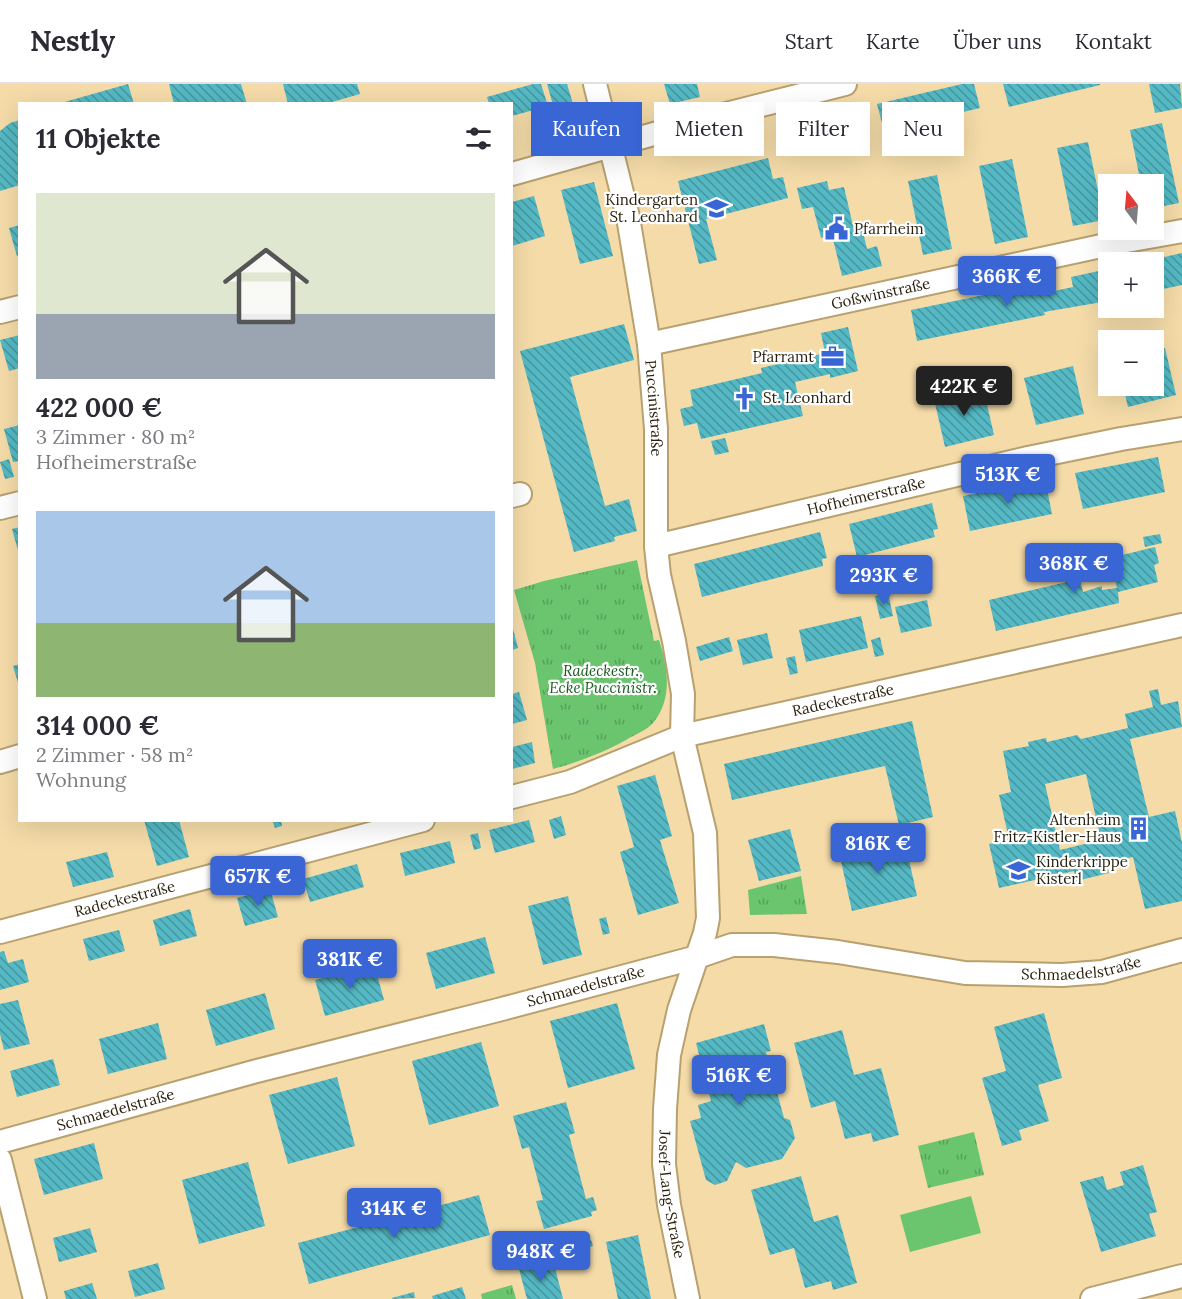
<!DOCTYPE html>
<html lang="de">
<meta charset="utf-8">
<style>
:root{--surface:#fff;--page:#f7f7f7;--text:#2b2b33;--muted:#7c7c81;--line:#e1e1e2;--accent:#3965d5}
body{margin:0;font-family:Lora,serif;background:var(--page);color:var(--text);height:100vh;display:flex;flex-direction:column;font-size:22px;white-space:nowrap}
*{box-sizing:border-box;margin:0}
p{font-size:20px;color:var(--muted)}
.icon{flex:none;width:33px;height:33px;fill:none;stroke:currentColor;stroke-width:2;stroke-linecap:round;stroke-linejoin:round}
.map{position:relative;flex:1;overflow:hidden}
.details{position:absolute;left:18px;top:18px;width:495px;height:720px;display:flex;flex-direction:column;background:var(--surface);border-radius:0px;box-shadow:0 6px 24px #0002}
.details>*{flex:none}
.banner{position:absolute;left:531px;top:18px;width:561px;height:54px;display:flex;gap:12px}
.needle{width:39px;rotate:344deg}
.tools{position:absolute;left:1098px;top:90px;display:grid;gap:12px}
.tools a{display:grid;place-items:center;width:66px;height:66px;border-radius:0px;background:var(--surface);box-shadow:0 6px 24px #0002;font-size:30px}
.price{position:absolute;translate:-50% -51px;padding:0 14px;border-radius:6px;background:var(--accent);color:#fff;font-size:20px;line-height:39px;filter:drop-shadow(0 2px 3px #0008)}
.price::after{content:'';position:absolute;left:50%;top:36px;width:18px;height:14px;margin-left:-9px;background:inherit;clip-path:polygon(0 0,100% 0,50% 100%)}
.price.on{background:#222;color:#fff}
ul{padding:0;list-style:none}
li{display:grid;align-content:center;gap:12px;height:318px;padding:0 18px}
li span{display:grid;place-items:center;height:186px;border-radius:0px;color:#555}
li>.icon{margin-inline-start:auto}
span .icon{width:108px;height:108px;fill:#fffc;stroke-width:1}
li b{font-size:26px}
h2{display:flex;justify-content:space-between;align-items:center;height:72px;padding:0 18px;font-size:26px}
.chip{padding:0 21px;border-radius:0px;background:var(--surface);box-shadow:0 6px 24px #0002;font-size:21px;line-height:54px}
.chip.on{background:var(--accent);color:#fff}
header{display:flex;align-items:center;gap:36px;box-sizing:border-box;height:84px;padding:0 30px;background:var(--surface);border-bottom:2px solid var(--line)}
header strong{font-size:28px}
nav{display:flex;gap:33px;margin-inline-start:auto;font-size:21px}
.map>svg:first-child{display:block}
</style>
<header>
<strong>Nestly</strong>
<nav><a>Start</a><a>Karte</a><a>Über uns</a><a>Kontakt</a></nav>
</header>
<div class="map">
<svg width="1182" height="1215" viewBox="0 0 1182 1215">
<defs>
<pattern id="grass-tufts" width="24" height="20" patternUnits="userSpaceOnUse" patternTransform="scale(1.5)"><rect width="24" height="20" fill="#6bc56f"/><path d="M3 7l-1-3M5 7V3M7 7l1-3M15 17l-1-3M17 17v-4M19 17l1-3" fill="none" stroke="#589f59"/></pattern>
<pattern id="building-back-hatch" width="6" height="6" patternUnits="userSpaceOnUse" patternTransform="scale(1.5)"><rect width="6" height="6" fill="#54b9c4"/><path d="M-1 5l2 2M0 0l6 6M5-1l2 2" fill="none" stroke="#46969d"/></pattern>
</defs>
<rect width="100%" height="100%" fill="#f4dba8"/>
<g fill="url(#grass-tufts)">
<path d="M 637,476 L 654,557 L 659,556 C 668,583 673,615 653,639 C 647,646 634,651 626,656 C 602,669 579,678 553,685 L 535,579 L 514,506 L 544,497 Z"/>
<polygon points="801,792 807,830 750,831 748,806"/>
<polygon points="974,1048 984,1091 928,1104 918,1062"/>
<polygon points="512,1201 516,1215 482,1215 481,1210"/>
</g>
<polygon fill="#6bc56f" points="971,1112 981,1149 910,1168 900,1131"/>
<g fill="url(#building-back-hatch)" fill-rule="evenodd">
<polygon points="128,0 134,20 61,20 61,19"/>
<polygon points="169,0 241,0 247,20 174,20"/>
<polygon points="283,0 357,0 360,10 325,20 288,20"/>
<polygon points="533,0 541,0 548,22 512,32 512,20 489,20 487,13"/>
<polygon points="547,0 567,0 574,23 555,28"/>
<polygon points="664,0 697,0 700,13 670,20"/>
<polygon points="962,0 974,0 980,24 884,47 877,20"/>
<polygon points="1003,0 1100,0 1100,1 1009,23"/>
<polygon points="1149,0 1180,0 1182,24 1155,29"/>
<polygon points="20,36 20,101 0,107 0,47 10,39"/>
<polygon points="1162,39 1179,119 1154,124 1154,100 1141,100 1130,46"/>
<polygon points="1088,58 1104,136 1073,142 1057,64"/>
<polygon points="768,74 773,95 783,93 788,114 706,135 717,176 699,180 678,97"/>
<polygon points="1012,75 1028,153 995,160 979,82"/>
<polygon points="937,91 952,165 923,171 908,97"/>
<polygon points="827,97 829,106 844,103 854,146 862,144 867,165 877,162 882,182 842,192 832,151 821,154 813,123 802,125 797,104"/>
<polygon points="594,98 613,172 580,180 561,106"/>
<polygon points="534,112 545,152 512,162 512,118"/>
<polygon points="20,141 20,171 17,172 9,144"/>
<polygon points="1182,169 1182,201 1154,207 1154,178 1142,178"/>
<polygon points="1108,185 1108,217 1044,228 1045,231 917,257 911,226 1038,200 1040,210 1073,203 1071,193"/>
<polygon points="624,240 634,276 570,293 605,422 629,415 637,447 614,453 615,457 574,468 520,267"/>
<polygon points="848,243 858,287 830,294 830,290 795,298 803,332 701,355 697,339 684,342 680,325 693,322 690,306 762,289 761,284 825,269 821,249"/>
<polygon points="20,251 20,284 9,287 0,256"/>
<polygon points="1165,264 1176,311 1128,323 1123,302 1154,302 1154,267"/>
<polygon points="1073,282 1084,330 1036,341 1024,294"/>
<polygon points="983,303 994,351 945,363 934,315"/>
<polygon points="20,341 20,377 13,378 4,345"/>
<polygon points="725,354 729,368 715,371 711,357"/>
<polygon points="1158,373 1165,408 1083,425 1075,389"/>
<polygon points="9,375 14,393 5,395 0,378"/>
<polygon points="1045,395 1052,430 970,447 963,412"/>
<polygon points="932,419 938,445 933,446 935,453 857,473 849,440"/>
<polygon points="20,443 20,470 19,470 12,445"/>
<polygon points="820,448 827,474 822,475 823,482 702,513 694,480"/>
<polygon points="1160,450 1162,459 1145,463 1143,453"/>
<polygon points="1155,463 1159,479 1154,481 1158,498 1118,508 1119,519 996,547 989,516 1080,495 1083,508 1102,502 1102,506 1117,504 1110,474"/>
<polygon points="888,509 893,532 880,535 875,512"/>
<polygon points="927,516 932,542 901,549 895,523"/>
<polygon points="861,532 868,564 806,578 799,546"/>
<polygon points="512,541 518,564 512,566"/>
<polygon points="767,549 773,574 743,581 737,556"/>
<polygon points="729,553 733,567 700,577 696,563"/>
<polygon points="880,553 884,571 875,573 871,556"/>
<polygon points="795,572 798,589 790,591 786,574"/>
<polygon points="20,580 20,602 19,602 13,582"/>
<path d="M 1158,605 L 1161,621 L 1178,617 L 1182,643 L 1130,655 L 1149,733 L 1175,727 L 1182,759 L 1182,817 L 1145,825 L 1133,773 L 1106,779 L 1109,789 L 1076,797 L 1074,787 L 999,804 L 989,760 L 1009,755 L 999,711 L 1011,708 L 1003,667 L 1029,662 L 1028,658 L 1046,654 L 1047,658 L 1077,651 L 1081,655 L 1128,644 L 1125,630 L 1153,623 L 1149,607 ZM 1086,690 L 1101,756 L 1060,766 L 1045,700 Z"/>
<polygon points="519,608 527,636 512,640 512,610"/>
<polygon points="912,637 933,733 899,741 885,682 732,716 724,680"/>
<polygon points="532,658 535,679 512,685 512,663"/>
<polygon points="655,691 672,752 660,756 679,819 638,831 620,768 634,763 617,702"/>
<polygon points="561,732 566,751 554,755 549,736"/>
<polygon points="144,736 179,736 189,773 157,782"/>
<polygon points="272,736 281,736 282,742 275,744"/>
<polygon points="529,736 535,758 495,769 489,746"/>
<polygon points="790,745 801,787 759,797 748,756"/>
<polygon points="478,749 481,764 474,766 470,751"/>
<polygon points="904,753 917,812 852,827 839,768"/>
<polygon points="450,757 455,779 405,792 400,769"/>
<polygon points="107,768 114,793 73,803 66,778"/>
<polygon points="357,780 364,803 310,818 303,795"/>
<polygon points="270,805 278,833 245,842 237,814"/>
<polygon points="568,812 582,871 543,881 528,822"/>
<polygon points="190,825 197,852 160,862 153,836"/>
<polygon points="606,833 610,849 603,851 599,835"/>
<polygon points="119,846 125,867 89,877 83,855"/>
<polygon points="485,853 495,889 436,905 426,869"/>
<polygon points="4,867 8,879 23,875 29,898 0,906 0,868"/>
<polygon points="374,880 384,916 325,932 315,896"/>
<polygon points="265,909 275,945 216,962 206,926"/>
<polygon points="18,916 30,960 4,966 0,950 0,920"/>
<polygon points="617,919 635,985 568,1004 550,937"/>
<polygon points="1044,929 1062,994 1038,1001 1049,1037 1019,1046 1022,1056 1002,1062 982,994 1006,987 994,943"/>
<polygon points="158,939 167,975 108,990 99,955"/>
<polygon points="764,940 771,967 766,968 784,1034 790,1036 795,1054 782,1075 746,1084 736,1078 727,1097 715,1101 706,1096 690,1037 701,1034 698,1021 711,1017 696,959"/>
<polygon points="842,946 854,991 881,984 899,1051 873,1058 871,1049 845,1055 835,1017 811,1024 794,959"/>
<polygon points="481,958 499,1022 429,1041 412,977"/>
<polygon points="53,975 60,1001 17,1013 10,987"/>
<polygon points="337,993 355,1062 288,1080 269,1011"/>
<polygon points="566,1018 575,1049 569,1051 586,1115 593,1113 597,1126 591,1128 592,1132 544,1145 536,1117 543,1116 529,1063 522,1065 513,1032"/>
<polygon points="94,1059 103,1095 44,1111 34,1075"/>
<polygon points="248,1078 265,1142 199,1160 182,1096"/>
<polygon points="1143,1081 1157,1128 1149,1130 1156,1152 1101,1168 1080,1098 1103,1092 1107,1106 1124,1101 1120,1088"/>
<polygon points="801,1092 814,1138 838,1131 857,1199 833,1206 831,1197 805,1204 794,1164 770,1171 751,1106"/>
<polygon points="479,1111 490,1151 309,1200 298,1159"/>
<polygon points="90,1144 97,1168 59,1178 53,1154"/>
<polygon points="638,1151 651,1215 618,1215 606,1158"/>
<polygon points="591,1156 593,1162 569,1169 567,1163"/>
<polygon points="553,1176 563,1215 527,1215 519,1185"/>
<polygon points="158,1179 165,1205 135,1213 128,1187"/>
<polygon points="92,1199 97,1215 66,1215 64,1207"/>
<polygon points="462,1203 466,1215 433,1215 432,1212"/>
<polygon points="414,1208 415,1214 392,1215 392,1214"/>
</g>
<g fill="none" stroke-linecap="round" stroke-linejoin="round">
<defs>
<g id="minor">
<path id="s1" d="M 595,0 L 628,133 L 649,260 L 656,345 L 656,462 L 659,491 L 674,557 L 683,610 L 682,652 L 705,749 L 708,834 L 705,849 L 679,926 L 669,971 L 665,1025 L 664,1080 L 669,1121 L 688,1215"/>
<polyline points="512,90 714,33 845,0"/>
<polyline points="0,228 20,223"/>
<path id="s2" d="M 649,260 L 1115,159 L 1182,147"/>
<polyline points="512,412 520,410"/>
<polyline points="0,424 20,419"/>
<path id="s3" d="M 656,462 L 1028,374 L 1121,355 L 1182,345"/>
<polyline points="0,678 20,672"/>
<path id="s4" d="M 512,713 L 570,698 L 682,652 L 1182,541"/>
<path id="s5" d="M 0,848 L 423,736"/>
<path id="s6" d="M 0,1058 L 253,988 L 498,926 L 697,873 L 732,861 L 774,861 L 838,868 L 965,889 L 1062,891 L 1102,888 L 1182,866"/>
<polyline points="0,1076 35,1215"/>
<polyline points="1092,1215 1182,1192"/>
</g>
</defs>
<use href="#minor" stroke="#b8a06f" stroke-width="26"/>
<use href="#minor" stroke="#fff" stroke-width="22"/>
</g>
<defs>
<symbol id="school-bare" viewBox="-9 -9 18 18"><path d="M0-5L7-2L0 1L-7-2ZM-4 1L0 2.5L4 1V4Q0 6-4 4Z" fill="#3965d5" stroke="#fff" stroke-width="2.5" paint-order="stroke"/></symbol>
<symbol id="civic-bare" viewBox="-9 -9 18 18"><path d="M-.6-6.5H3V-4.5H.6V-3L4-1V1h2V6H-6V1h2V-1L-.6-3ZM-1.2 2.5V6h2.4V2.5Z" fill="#3965d5" stroke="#fff" stroke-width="2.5" paint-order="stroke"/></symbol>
<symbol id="office-bare" viewBox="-9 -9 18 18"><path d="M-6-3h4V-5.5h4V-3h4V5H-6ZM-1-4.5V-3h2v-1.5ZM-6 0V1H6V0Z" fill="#3965d5" stroke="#fff" stroke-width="2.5" paint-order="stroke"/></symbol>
<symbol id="church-bare" viewBox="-9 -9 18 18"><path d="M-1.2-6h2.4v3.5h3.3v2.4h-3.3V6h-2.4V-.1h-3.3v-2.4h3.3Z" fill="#3965d5" stroke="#fff" stroke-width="2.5" paint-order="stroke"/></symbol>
<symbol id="building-bare" viewBox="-9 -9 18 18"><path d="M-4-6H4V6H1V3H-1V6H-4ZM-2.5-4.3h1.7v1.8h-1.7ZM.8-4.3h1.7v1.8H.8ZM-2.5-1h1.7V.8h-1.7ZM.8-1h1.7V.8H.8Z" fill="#3965d5" stroke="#fff" stroke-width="2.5" paint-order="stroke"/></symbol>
</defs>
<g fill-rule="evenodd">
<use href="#school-bare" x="700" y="108" width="33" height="33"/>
<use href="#civic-bare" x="820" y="128" width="33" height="33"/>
<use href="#office-bare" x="816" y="256" width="33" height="33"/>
<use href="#church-bare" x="728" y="298" width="33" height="33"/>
<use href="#building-bare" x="1122" y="728" width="33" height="33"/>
<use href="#school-bare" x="1002" y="770" width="33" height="33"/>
</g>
<g text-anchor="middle" stroke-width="4.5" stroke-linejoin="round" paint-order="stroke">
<g font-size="15" fill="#281f0b" stroke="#fff" text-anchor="end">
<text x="698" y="121">Kindergarten<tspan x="698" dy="17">St. Leonhard</tspan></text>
<text x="854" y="150" text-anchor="start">Pfarrheim</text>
<text x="814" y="278">Pfarramt</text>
<text x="763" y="319" text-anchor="start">St. Leonhard</text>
<text x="1121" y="741">Altenheim<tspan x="1121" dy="17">Fritz-Kistler-Haus</tspan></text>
<text x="1036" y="783" text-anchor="start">Kinderkrippe<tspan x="1036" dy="17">Kisterl</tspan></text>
</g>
<g font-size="15" fill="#281f0b" stroke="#fff">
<text dy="5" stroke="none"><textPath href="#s2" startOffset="237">Goßwinstraße</textPath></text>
<text dy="5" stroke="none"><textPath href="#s1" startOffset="330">Puccinistraße</textPath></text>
<text dy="5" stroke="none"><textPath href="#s3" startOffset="216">Hofheimerstraße</textPath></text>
<text dy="5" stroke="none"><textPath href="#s4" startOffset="346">Radeckestraße</textPath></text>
<text dy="5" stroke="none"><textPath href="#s5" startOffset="129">Radeckestraße</textPath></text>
<text dy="5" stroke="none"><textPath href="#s6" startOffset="1110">Schmaedelstraße</textPath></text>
<text dy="5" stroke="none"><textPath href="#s6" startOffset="606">Schmaedelstraße</textPath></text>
<text dy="5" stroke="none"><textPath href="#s6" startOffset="120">Schmaedelstraße</textPath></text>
<text dy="5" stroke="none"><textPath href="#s1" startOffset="1128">Josef-Lang-Straße</textPath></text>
</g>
<g font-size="15" font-style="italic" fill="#175a1f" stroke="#fff">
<text x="603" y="592">Radeckestr.,<tspan x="603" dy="17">Ecke Puccinistr.</tspan></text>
</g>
</g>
</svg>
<div class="tools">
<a><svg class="needle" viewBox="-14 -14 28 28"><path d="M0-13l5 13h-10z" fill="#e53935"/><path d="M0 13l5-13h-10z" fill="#7c7c81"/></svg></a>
<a>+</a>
<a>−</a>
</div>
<b class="price" style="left:1007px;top:223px">366K €</b>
<b class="price on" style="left:964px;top:333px">422K €</b>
<b class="price" style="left:1008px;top:421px">513K €</b>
<b class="price" style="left:1074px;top:510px">368K €</b>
<b class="price" style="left:884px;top:522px">293K €</b>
<b class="price" style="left:878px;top:790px">816K €</b>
<b class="price" style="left:258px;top:823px">657K €</b>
<b class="price" style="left:350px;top:906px">381K €</b>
<b class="price" style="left:739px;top:1022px">516K €</b>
<b class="price" style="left:394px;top:1155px">314K €</b>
<b class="price" style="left:541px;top:1198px">948K €</b>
<div class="banner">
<a class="chip on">Kaufen</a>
<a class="chip">Mieten</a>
<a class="chip">Filter</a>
<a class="chip">Neu</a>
</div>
<section class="details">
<h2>11 Objekte<svg class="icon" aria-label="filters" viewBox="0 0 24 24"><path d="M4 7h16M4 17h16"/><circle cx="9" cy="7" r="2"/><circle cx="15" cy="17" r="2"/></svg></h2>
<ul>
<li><span style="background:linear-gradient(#dfe7d0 65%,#9aa5b1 0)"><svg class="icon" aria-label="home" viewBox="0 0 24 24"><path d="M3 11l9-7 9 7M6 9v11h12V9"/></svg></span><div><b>422 000 €</b><p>3 Zimmer · 80 m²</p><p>Hofheimerstraße</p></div></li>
<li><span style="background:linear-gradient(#a9c7e8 60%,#8fb573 0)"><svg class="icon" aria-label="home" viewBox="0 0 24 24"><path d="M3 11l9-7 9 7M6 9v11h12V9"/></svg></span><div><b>314 000 €</b><p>2 Zimmer · 58 m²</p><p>Wohnung</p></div></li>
</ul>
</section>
</div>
